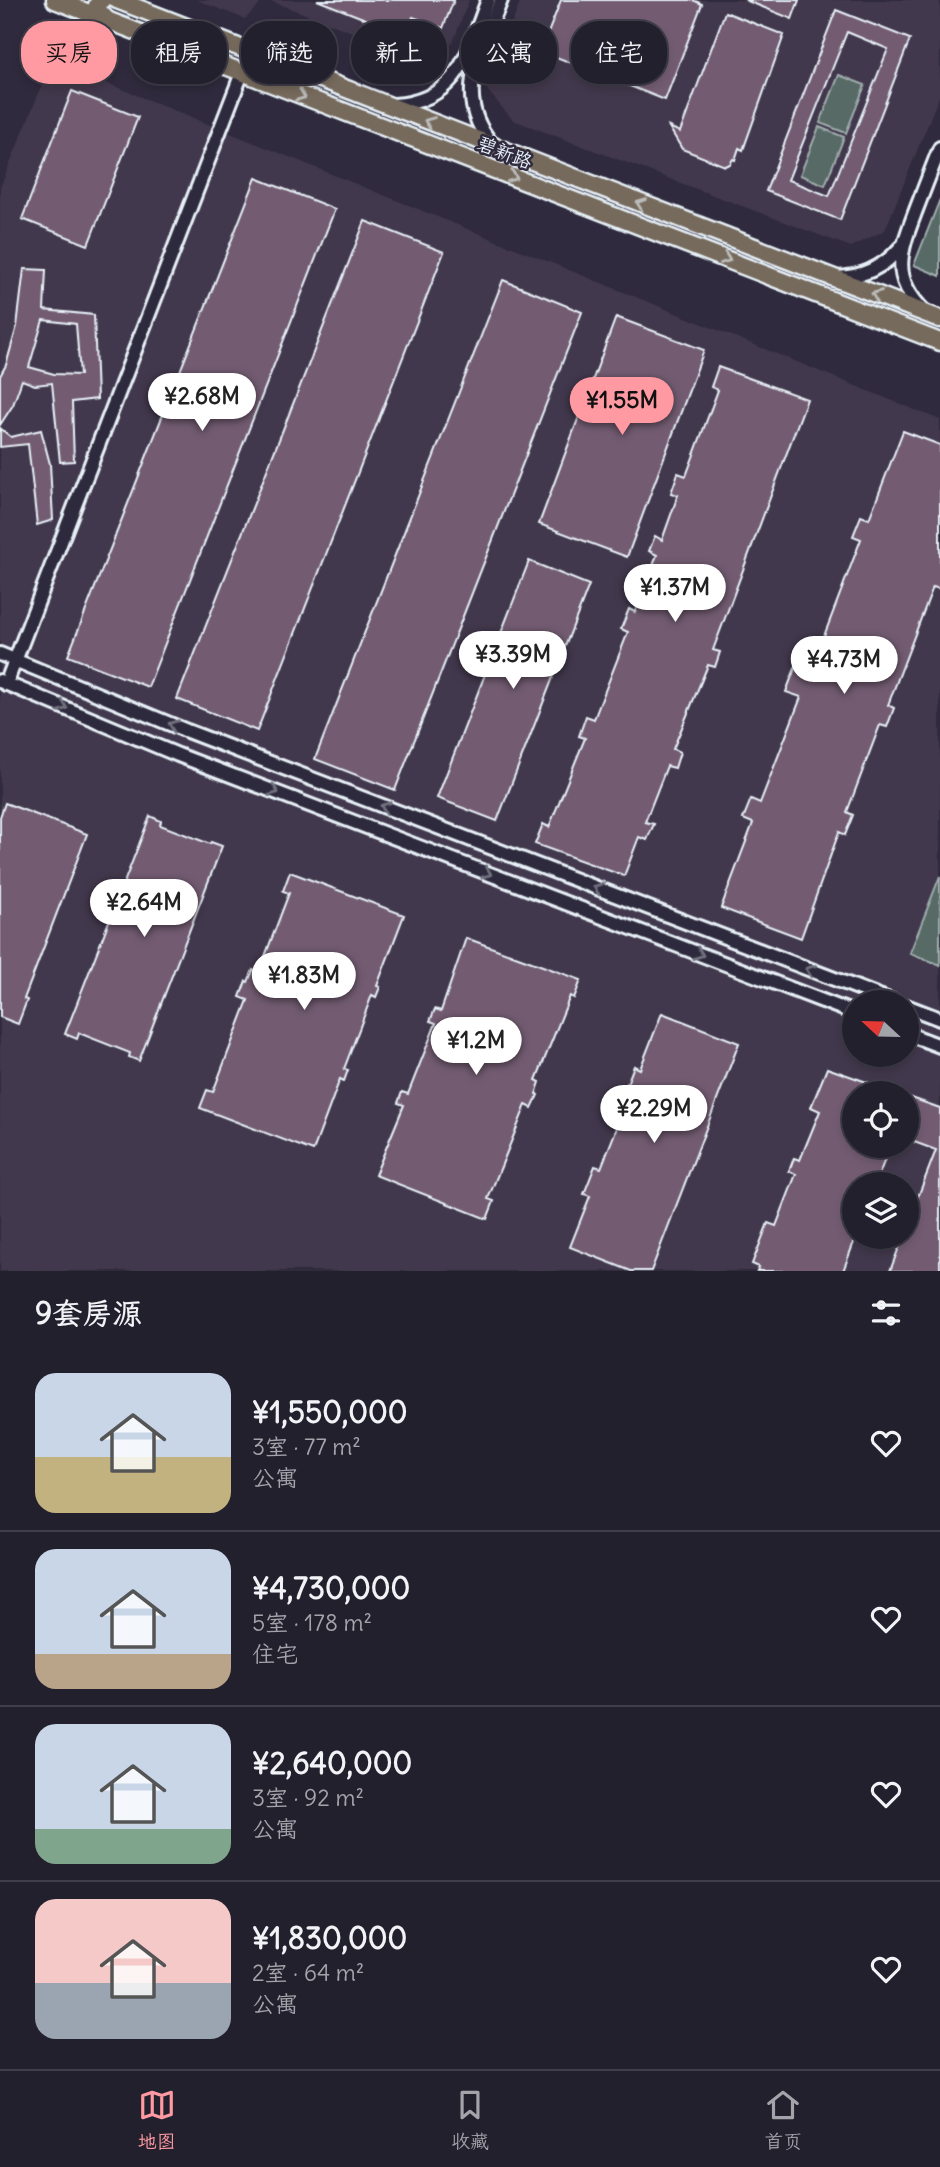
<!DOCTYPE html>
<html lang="zh">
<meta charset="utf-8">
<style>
:root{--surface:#23202e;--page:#2b2836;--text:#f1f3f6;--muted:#a3a3aa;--line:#403e4a;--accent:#ff9aa2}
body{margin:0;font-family:Delius,"LXGW WenKai TC",sans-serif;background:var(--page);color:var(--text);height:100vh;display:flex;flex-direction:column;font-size:26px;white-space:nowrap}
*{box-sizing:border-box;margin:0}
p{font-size:23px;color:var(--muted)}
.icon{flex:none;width:38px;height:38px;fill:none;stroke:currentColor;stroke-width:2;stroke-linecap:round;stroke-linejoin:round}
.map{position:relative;height:1271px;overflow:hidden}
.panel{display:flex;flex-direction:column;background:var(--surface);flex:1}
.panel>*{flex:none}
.top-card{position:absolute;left:21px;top:21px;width:900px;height:63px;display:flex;gap:14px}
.needle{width:46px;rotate:292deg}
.fabs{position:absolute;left:842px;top:990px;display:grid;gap:14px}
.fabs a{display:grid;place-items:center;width:77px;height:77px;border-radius:50%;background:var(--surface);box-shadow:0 4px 10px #0003,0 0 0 2px var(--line);font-size:35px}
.price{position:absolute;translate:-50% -60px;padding:0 16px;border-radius:24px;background:#fff;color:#222;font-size:23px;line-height:46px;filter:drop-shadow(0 2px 4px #0008)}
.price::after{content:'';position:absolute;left:50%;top:42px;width:21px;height:16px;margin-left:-10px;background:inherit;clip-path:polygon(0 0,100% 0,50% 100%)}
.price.current{background:var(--accent);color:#111}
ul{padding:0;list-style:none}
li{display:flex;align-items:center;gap:21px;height:175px;padding:0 35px}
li+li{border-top:2px solid var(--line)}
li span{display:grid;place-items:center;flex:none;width:196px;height:140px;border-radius:21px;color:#555}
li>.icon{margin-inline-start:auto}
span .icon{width:84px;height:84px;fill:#fffc;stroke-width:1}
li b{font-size:30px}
h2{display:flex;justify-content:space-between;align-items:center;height:84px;padding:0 35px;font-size:30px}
.chip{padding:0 24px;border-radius:28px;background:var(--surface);box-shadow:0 4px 10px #0003,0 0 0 2px var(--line);font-size:24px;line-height:63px}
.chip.current{background:var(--accent);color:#111}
.dock{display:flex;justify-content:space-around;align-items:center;height:98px;border-top:2px solid var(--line);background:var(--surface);font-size:19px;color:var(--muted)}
.dock a{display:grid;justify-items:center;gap:4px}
.dock .current{color:var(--accent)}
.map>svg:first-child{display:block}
</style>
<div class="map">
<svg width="940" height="1271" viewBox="0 0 940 1271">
<rect width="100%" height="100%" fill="#2f2a3d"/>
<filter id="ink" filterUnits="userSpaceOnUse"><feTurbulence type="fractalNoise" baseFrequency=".0143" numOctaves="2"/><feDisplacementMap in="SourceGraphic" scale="14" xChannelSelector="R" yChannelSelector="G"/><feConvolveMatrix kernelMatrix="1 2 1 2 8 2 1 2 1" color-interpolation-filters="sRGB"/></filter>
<g filter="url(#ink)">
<g fill="#43394d" fill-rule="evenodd">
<polygon points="197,0 264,0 245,19"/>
<polygon points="268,0 469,0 452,44 416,56"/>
<polygon points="521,0 940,0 940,94 885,230 851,247 513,120 487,90"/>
<path d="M 52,61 L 940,420 L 940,1271 L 0,1271 L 0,188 ZM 854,1003 L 906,1003 L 906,1055 L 854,1055 ZM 854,1094 L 906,1094 L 906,1146 L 854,1146 ZM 854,1185 L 906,1185 L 906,1237 L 854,1237 Z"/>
</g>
<g fill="#586b65" stroke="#a0aeae" stroke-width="2">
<polygon points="839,75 865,85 846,133 820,123"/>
<polygon points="819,127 844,137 825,185 800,175"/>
<polygon points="940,199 940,276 914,265"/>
<polygon points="940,876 940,965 910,953"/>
</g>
<g fill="#735c72" stroke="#e8f1f8" stroke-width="2" fill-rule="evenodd">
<polygon points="317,0 454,0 443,28 413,17 406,35"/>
<polygon points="561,0 693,0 702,4 665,100 541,51"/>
<polygon points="745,0 799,0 792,19"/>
<path d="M 836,10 L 910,39 L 840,220 L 766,191 ZM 847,32 L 888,49 L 829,196 L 788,180 Z"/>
<polygon points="725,12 784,35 743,150 739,148 735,160 733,159 730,164 725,166 682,149 669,127 680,132"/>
<polygon points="72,91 138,117 88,245 22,219"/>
<polygon points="256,178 335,209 148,687 68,656"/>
<polygon points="365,221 444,252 257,731 177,699"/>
<path d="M 24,269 L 46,270 L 44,310 L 94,315 L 97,399 L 72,402 L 74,461 L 60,462 L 52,383 L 35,385 L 22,380 L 13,405 L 0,425 L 0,376 L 6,365 L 17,326 ZM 43,320 L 76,324 L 80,375 L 54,374 L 29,367 Z"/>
<polygon points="503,280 582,312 395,790 315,759"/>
<polygon points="616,317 704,350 627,557 539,524"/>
<polygon points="718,367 807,399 713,650 720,652 715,667 708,665 673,749 680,752 675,768 667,766 645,822 654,824 647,840 639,837 624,876 535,844 543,824 549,827 585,738 579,736 586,716 594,719 628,632 621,629 629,609 635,612 657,555 649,551 655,536 662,540 678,495 671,493 678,473 686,476 718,390 711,387"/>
<polygon points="0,428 11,437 41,430 50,464 53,520 37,525 28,444 0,447"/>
<polygon points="903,431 940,445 940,589 933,587 888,705 894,708 887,727 880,725 847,812 853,815 845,835 839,832 801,938 721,908 753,823 743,819 751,799 760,803 801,697 786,692 797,663 803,665 811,646 819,649 861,539 853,536 861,516 869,519"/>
<polygon points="529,561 589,585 497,821 437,798"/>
<polygon points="5,803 87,834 24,999 27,1000 18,1024 0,1017 0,817"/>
<polygon points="150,816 161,821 160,825 210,844 211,842 222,846 139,1061 129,1057 130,1053 79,1033 77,1039 65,1034"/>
<polygon points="290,872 404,915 377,986 380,987 376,997 372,995 344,1069 348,1070 344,1081 340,1079 313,1151 200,1108 207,1090 213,1092 248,1000 240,997 246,981 248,982 253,970 259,972 289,893 283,891"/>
<polygon points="466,938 581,980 574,998 570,996 536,1080 540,1082 536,1094 538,1095 532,1108 526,1105 488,1199 494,1201 487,1219 375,1175 404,1105 398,1103 402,1092 408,1094 436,1023 430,1021 435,1009 441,1011"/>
<polygon points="662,1013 739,1043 651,1271 631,1271 570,1247 590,1196 584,1194 595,1166 601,1168 629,1097 623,1094 634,1066 640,1069"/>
<polygon points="827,1068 895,1092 854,1094 854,1146 890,1146 875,1185 854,1185 854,1242 843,1271 757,1271 759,1267 752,1264 768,1223 776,1226 796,1174 789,1171 794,1158 800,1160 820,1111 811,1107"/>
<polygon points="906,1096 940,1108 940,1271 890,1271 903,1237 906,1237 906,1228 936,1150 906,1139"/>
</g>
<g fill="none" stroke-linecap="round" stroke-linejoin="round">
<defs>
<g id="minor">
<path d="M 394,105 C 459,101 468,52 488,0"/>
<path d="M 492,144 C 451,96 482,50 501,0"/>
<path d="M 838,278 C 863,277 885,266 901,247"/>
<path d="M 924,311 C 889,277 901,250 916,210 C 924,189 932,168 940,148"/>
<polyline points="0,654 187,731 897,1003"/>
<polyline points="0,681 178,755 854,1013"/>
<polyline points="6,684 242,73"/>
<polyline points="906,1006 940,1019"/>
<polyline points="906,1033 940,1046"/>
</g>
<g id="major">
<polyline points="55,0 940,342"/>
<polyline points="103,0 99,1 96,8 107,20"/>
<polyline points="117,0 940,319"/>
</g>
</defs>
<use href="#minor" stroke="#e8f1f8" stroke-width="18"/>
<use href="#major" stroke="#e8f1f8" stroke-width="21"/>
<use href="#minor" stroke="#2f2a3d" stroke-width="12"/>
<use href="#major" stroke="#766a5c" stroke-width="16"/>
</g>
<defs><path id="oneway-chevron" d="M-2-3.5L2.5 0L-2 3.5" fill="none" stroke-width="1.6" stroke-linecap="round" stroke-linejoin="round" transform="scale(1.75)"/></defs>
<g stroke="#babbba">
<use href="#oneway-chevron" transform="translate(301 96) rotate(21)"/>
<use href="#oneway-chevron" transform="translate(429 122) rotate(-159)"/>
<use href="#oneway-chevron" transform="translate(513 177) rotate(21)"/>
<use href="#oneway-chevron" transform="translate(641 204) rotate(-159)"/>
<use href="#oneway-chevron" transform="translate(726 259) rotate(21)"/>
<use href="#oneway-chevron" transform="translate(876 295) rotate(-159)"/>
</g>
<g stroke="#70707e">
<use href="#oneway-chevron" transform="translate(63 707) rotate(22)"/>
<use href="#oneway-chevron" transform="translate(173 725) rotate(-158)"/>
<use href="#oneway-chevron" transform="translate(274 791) rotate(21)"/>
<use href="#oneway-chevron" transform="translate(385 807) rotate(-159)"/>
<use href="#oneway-chevron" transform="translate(487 873) rotate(21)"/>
<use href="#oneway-chevron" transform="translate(598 888) rotate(-159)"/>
<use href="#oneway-chevron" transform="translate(699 954) rotate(21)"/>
<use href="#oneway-chevron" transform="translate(810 970) rotate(-159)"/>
</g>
</g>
<g text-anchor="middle" stroke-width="5" stroke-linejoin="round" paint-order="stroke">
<g font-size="19" fill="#e8f1f8" stroke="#2f2a3d">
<text transform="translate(505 152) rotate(21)" y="7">碧新路</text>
</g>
</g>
</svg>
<div class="fabs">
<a><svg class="needle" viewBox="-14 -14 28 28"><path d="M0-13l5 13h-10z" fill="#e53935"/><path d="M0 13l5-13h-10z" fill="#a3a3aa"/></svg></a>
<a><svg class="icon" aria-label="locate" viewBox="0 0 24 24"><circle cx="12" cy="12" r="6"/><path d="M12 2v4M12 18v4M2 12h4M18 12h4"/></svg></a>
<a><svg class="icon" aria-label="layers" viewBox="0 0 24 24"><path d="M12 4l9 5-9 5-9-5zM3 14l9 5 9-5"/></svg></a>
</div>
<b class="price" style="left:202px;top:433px">¥2.68M</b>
<b class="price current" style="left:622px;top:437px">¥1.55M</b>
<b class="price" style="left:675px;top:624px">¥1.37M</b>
<b class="price" style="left:513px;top:691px">¥3.39M</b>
<b class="price" style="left:844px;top:696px">¥4.73M</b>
<b class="price" style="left:144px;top:939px">¥2.64M</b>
<b class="price" style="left:304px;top:1012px">¥1.83M</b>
<b class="price" style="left:476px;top:1077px">¥1.2M</b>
<b class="price" style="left:654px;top:1145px">¥2.29M</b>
<div class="top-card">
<a class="chip current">买房</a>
<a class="chip">租房</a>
<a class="chip">筛选</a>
<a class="chip">新上</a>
<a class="chip">公寓</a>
<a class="chip">住宅</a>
</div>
</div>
<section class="panel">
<h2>9套房源<svg class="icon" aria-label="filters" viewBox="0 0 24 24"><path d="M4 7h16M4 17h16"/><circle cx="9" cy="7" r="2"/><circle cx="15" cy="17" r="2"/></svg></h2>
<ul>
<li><span style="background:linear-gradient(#c9d6e8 60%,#c2b280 0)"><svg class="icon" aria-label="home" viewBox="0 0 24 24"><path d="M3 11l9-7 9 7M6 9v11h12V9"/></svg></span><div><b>¥1,550,000</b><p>3室 · 77 m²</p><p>公寓</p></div><svg class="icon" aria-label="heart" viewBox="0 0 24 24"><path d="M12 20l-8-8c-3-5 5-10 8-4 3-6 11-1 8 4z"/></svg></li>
<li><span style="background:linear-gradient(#c9d6e8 75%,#b9a48a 0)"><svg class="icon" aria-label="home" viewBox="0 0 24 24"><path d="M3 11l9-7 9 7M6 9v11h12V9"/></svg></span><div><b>¥4,730,000</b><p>5室 · 178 m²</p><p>住宅</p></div><svg class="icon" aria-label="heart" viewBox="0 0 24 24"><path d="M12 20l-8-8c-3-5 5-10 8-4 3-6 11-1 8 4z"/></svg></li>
<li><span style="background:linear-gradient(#c9d6e8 75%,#7fa58c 0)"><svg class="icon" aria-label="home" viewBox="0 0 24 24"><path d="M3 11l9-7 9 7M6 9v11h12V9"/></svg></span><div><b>¥2,640,000</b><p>3室 · 92 m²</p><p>公寓</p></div><svg class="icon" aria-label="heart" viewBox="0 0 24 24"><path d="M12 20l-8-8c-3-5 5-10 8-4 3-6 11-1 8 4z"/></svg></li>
<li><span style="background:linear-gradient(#f6c9c9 60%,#9aa5b1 0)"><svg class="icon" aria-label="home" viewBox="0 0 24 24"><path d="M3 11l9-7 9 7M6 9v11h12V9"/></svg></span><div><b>¥1,830,000</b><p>2室 · 64 m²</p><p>公寓</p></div><svg class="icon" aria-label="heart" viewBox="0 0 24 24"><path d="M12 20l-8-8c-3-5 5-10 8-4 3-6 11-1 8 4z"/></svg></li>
</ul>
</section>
<nav class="dock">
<a class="current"><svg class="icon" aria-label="map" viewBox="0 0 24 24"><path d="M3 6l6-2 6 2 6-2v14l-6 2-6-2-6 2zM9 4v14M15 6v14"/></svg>地图</a>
<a><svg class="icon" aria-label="saved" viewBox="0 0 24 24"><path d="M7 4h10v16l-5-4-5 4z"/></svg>收藏</a>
<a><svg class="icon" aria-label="home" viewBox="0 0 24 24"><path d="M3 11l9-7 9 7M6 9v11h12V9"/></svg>首页</a>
</nav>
